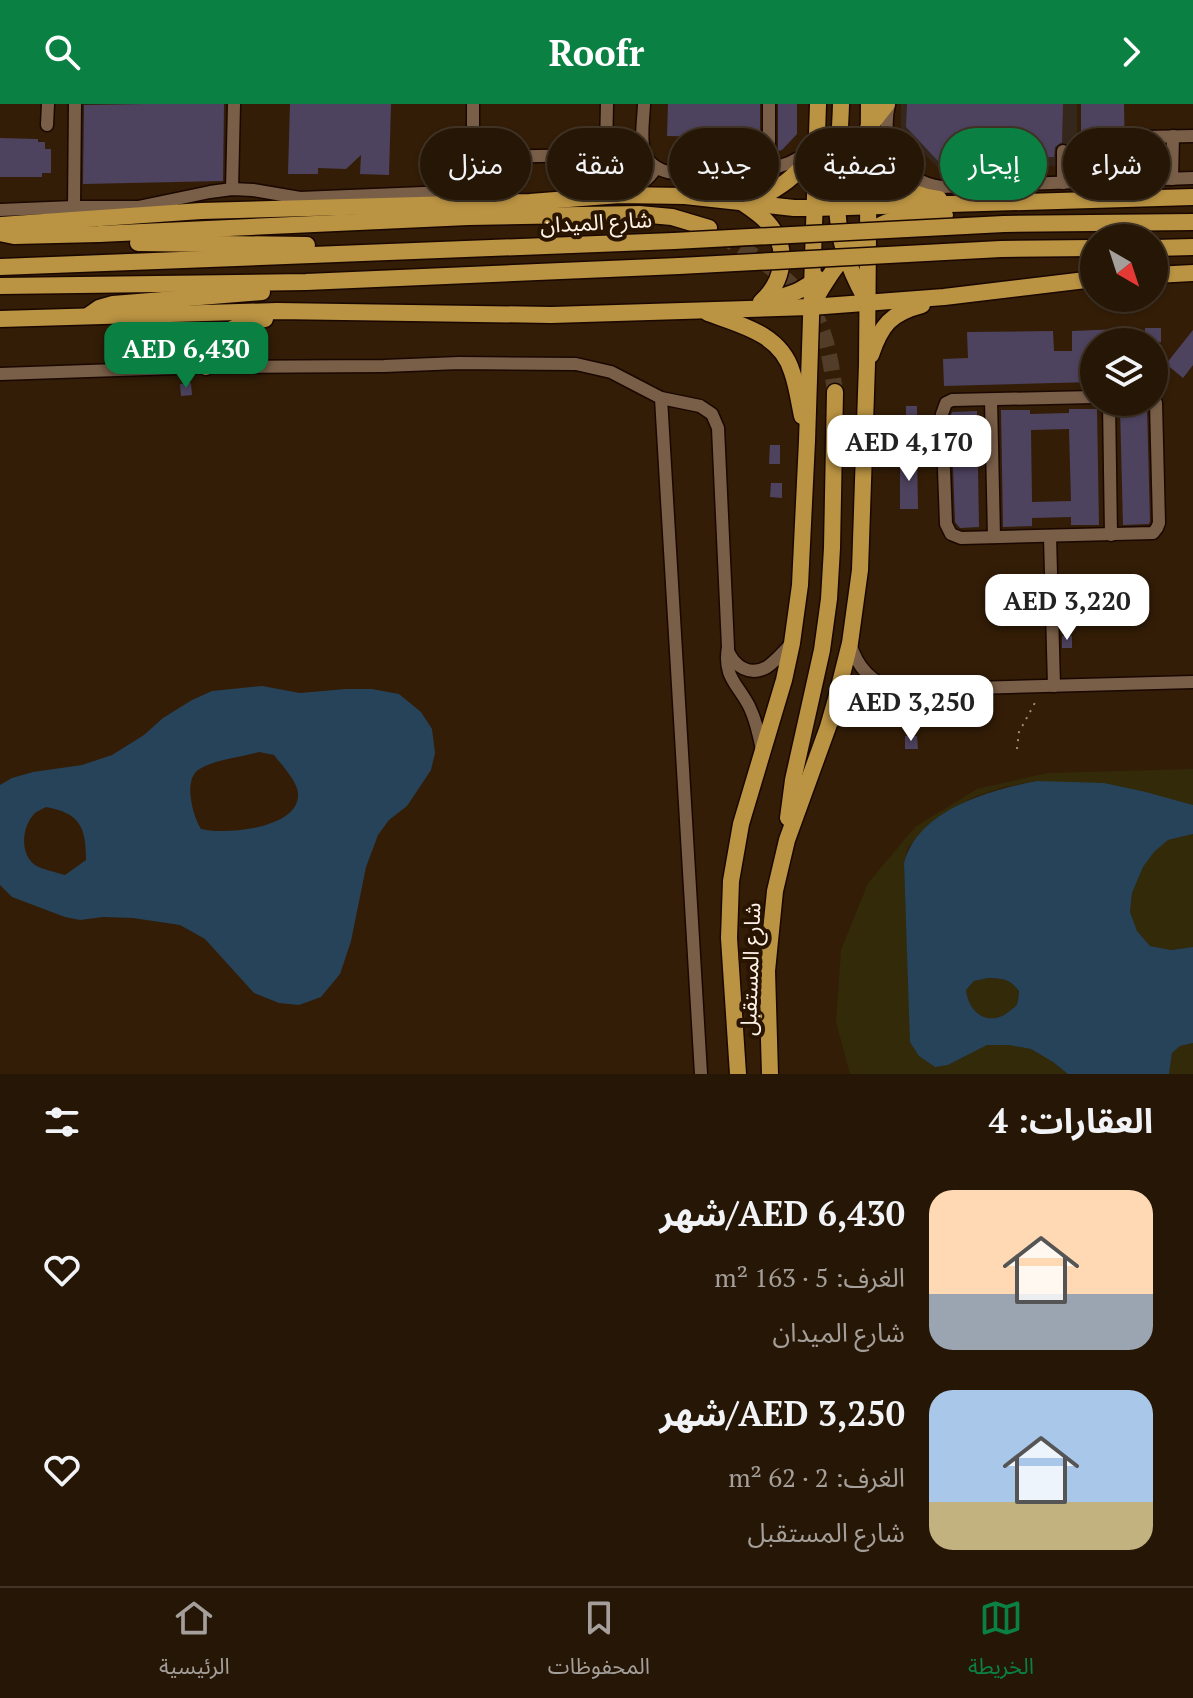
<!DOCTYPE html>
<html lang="ar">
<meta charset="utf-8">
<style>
:root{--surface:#261605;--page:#322313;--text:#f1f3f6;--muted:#a49f9a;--line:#423527;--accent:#0b8043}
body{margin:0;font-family:"PT Serif","Noto Sans Arabic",serif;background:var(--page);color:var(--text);direction:rtl;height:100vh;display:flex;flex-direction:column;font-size:30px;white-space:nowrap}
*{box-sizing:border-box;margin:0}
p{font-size:26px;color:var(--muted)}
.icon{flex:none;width:44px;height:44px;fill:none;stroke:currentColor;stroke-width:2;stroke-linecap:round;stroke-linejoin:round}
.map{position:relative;height:970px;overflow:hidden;direction:ltr}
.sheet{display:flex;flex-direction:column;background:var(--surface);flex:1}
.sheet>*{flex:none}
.guide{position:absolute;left:24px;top:24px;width:1146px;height:72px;direction:rtl;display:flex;gap:16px}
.needle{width:52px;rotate:141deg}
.fabs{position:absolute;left:1080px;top:120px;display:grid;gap:16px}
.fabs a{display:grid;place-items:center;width:88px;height:88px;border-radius:50%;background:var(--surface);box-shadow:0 2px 6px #0004,0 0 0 2px var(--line);font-size:40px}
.price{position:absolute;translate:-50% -68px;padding:0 18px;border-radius:16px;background:#fff;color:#222;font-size:26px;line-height:52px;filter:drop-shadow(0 2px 4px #0008)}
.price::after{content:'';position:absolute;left:50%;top:48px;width:24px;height:18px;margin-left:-12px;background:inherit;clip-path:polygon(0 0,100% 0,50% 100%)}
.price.on{background:var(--accent);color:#fff}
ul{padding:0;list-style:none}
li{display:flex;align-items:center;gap:24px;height:200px;padding:0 40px}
li span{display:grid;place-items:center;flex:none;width:224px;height:160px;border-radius:24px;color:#555}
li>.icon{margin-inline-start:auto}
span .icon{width:96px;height:96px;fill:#fffc;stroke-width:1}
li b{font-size:34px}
h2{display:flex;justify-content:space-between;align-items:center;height:96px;padding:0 40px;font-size:34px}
.pill{padding:0 28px;border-radius:36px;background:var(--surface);box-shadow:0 2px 6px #0004,0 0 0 2px var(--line);font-size:28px;line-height:72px}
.pill.on{background:var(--accent);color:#fff}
header{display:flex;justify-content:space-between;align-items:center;height:104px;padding:0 40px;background:var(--accent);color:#fff;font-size:36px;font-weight:800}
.tabs{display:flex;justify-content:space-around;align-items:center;height:112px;border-top:2px solid var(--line);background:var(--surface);font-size:22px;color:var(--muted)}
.tabs a{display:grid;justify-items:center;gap:4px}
.tabs .on{color:var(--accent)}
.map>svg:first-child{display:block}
</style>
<header><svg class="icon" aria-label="forward" viewBox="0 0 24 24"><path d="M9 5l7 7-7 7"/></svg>Roofr<svg class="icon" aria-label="search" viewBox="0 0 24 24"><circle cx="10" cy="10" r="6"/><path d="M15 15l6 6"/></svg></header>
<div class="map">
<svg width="1193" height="970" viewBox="0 0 1193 970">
<rect width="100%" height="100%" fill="#331d07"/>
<polygon fill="#36271c" points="901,0 1077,0 1077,61 939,65 901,26"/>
<g fill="#322a09">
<polygon points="1193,665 1193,701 1146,688 1037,677 1004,683 974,693 936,715 908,743 904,759 907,832 948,961 987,941 1009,941 1031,945 1053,958 1068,970 850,970 836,918 841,846 868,779 915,723 977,685 1047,669"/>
<polygon points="1193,730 1193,843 1171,846 1150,842 1137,827 1130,809 1132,789 1143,763 1154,748 1168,736"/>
<path d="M 988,874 C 1003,875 1009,874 1019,887 C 1019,889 1018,899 1017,900 C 1016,902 1014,904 1012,905 C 992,925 969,912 966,886 L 974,877 Z"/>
<polygon points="1193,939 1193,970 1169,970 1172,949 1180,942"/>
</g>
<g fill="#264359" fill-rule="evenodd">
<path d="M 262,582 L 300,589 L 346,585 L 372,585 L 399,590 L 421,608 L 432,625 L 435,649 L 431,666 L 407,702 L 389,716 L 378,731 L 366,763 L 351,837 L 340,870 L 321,893 L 299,901 L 279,899 L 254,889 L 205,835 L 180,821 L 133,814 L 103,813 L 80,816 L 65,813 L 12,793 L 0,781 L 0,681 L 12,674 L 33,668 L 82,661 L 112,651 L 144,631 L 163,614 L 192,596 L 212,587 ZM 259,648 L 274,651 C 281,660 297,677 298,689 C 301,725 224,731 201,725 C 193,712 183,677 198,666 C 212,656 243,653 259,648 ZM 46,703 C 80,709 86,723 86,756 L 65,771 C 56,768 43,766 35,761 C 19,749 22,722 35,709 C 36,708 44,704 46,703 Z"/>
<path d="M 1037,677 L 1104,679 L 1146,688 L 1193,701 L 1193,730 L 1168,736 L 1154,748 L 1143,763 L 1132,789 L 1130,808 L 1137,827 L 1150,842 L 1171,846 L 1193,843 L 1193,939 L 1180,942 L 1172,949 L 1169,970 L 1068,970 L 1053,958 L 1031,945 L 1009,941 L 987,941 L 948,961 L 935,963 L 919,952 L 910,938 L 904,759 C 918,706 989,686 1037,677 ZM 988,874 C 1003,875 1009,874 1019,887 C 1019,889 1018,899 1017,900 C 1016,902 1014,904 1012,905 C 992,924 969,912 966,886 L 974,877 Z"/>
</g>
<g fill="#4e435f" fill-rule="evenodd">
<polygon points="143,0 224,0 223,77 83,80 84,1"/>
<polygon points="290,0 391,0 389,71 360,70 361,51 346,65 318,64 318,70 288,70"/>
<polygon points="668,0 760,0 760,34 667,32"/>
<polygon points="778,0 797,0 797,30 782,46 778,47"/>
<polygon points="907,0 1063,0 1062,38 1055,43 1054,53 938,57 906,23"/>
<polygon points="1081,0 1124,0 1125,57 1081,58"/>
<polygon points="0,34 38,35 38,38 45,38 45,45 51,45 51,69 42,69 42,73 0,73"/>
<rect x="1145" y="224" width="16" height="14"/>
<polygon points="1122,225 1123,238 1094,238 1094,278 944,282 943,255 968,254 967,228 1053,227 1054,247 1072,247 1072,227"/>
<polygon points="1193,226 1193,261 1183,274 1166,260"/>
<polygon points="191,279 192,291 181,292 180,280"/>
<rect x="906" y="302" width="11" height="26"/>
<polygon points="1147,303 1150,417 1149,420 1123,421 1120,304"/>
<path d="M 1069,305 L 1097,305 L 1099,421 L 1071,421 L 1071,413 L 1032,414 L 1032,422 L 1003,423 L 1001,306 L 1030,306 L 1030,310 L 1069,309 ZM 1069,325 L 1071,397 L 1032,398 L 1031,326 Z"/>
<polygon points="977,307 979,423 960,424 955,418 951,311 952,308"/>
<polygon points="770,341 780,341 780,360 769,360"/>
<polygon points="917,352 918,405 900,405 900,353"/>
<polygon points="771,379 782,379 782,394 770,393"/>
<rect x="1062" y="532" width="10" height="12"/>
<polygon points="905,632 917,632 918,645 905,645"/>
</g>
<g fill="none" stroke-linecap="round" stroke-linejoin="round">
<path stroke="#523d29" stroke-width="16" stroke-dasharray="16 8" stroke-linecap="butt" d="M 720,131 C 758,154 801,178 820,221 C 829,243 832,266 835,288"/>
<defs>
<g id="minor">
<polyline points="473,0 473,95"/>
<path d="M 644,0 C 643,29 633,63 673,69 L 774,64 L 789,59 L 810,48"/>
<path d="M 889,0 C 880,41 898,76 941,83 L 1193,74"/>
<polyline points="47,21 48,0"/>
<polyline points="1145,33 1193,32"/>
<polyline points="606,45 642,42"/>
<polyline points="473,53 598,51 604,49 606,45 607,0"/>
<polyline points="769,64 769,0"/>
<polyline points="1172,75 1173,32"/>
<polyline points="1063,79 1063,47"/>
<polyline points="232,85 234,0"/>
<path d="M 621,90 C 636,84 647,78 656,64"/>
<polyline points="74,103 75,0"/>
<polyline points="0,106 74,103 138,103 210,88 232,85 253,86 300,94 448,88 465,92 478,97"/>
<path d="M 0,270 L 206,263 L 384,262 L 459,259 L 576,260 L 611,268 L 661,294 L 700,302 L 712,310 L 718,324 L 728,543 C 723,573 737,579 749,602 C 756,616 759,631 762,646"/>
<polyline points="1094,293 952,296 946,299 942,310 946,420 951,430 961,434 1153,429 1157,424 1159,419 1156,299 1154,295"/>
<polyline points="661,294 701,970"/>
<polyline points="991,296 994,433"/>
<polyline points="1109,298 1111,431"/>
<polyline points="1050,432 1054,582"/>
<path d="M 850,539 C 857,563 871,579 895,585"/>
<path d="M 728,547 C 734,562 750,573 767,563 C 776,557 784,547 792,539"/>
<path d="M 830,621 C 851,600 873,590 902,586 L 1193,578"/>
</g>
<g id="major">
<path d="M 841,0 C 840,42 833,88 840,131 C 845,153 854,174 865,194"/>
<polyline points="868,24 887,0"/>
<path d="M 871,40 C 884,70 904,92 939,95"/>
<path d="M 743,99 C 752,105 761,111 768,119 C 790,144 784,177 761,198"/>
<path d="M 751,99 C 777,85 800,72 815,45"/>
<polyline points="1004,120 1193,118"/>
<polyline points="0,121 201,107 530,98 620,91 685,92 794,104 814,104 1193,93"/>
<polyline points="0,129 14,132 99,130 468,113 639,110 672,113 709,124"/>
<polyline points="138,139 307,141"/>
<polyline points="1154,144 1193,143"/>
<polyline points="1001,145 1094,144"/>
<polyline points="0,163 674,137"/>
<polyline points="1154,171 1193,169"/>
<polyline points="0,182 306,178 679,162"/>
<path d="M 766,198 C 784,191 802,189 817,174"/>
<path d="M 812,201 C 829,170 858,125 894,116 C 910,111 929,112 945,111"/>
<path d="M 708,209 C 741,221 781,230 792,268 C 797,282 799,298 802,312"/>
<polyline points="89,211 99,204 113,200 262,188"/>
<polyline points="0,215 277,207 551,211 811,203 944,193 1094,175"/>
<path d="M 871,251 C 881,221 891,209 922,201"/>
<path d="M 206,263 C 216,230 231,220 265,215"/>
<polyline points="788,714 793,676 822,546 829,495 832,444 835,288"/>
<polyline points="738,970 729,834 731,777 741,720 784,576 792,539 800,481 807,337 818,0"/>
<polyline points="770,970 767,867 775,787 787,736 828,623 836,595 850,539 860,466 867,260 869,0"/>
</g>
</defs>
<use href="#minor" stroke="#1a0700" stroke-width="15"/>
<use href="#major" stroke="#1a0700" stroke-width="19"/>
<g stroke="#9f8e7e" stroke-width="2" stroke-dasharray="2 6" stroke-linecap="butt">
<polyline points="577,80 591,75 625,73"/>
<polyline points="490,84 511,83"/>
<polyline points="1017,645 1019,628 1037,595"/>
</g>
<use href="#minor" stroke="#795f48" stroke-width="12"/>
<use href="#major" stroke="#ba9343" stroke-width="16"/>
<defs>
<g id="major-bridge">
<polyline points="674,137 1004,120"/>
<polyline points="679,162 1001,145"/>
</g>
</defs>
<use href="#major-bridge" stroke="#1a0700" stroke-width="19" stroke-linecap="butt"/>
<use href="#major-bridge" stroke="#ba9343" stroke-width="16"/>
</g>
<g text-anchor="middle" stroke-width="8" stroke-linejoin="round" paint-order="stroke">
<g font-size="22" fill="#fff3e8" stroke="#291400">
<text transform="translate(596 118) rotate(-3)" y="8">شارع الميدان</text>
<text transform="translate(750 865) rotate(-88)" y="8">شارع المستقبل</text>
</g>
</g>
</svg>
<div class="fabs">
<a><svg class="needle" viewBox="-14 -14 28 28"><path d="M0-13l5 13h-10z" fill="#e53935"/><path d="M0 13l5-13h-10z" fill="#a49f9a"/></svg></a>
<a><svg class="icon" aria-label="layers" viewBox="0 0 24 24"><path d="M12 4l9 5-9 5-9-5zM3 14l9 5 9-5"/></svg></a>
</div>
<b class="price on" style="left:186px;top:286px">AED 6,430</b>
<b class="price" style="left:909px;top:379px">AED 4,170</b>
<b class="price" style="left:1067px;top:538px">AED 3,220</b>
<b class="price" style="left:911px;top:639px">AED 3,250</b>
<div class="guide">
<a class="pill">شراء</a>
<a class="pill on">إيجار</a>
<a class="pill">تصفية</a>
<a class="pill">جديد</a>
<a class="pill">شقة</a>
<a class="pill">منزل</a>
</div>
</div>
<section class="sheet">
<h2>العقارات: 4<svg class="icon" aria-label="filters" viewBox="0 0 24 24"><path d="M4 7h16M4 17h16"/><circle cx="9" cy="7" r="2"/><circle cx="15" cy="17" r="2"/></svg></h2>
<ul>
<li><span style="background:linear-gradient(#ffd9b3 65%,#9aa5b1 0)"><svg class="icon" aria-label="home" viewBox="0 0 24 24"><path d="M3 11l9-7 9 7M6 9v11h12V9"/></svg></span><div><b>AED 6,430/شهر</b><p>الغرف: 5 · 163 m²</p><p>شارع الميدان</p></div><svg class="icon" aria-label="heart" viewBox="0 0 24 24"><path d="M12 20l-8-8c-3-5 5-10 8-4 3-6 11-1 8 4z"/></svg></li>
<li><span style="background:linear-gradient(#a9c7e8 70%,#c2b280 0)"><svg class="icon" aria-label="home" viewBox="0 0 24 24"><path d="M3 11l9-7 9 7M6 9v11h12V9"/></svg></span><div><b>AED 3,250/شهر</b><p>الغرف: 2 · 62 m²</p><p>شارع المستقبل</p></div><svg class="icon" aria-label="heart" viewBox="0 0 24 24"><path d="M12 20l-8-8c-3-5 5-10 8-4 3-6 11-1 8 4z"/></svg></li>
</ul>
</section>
<nav class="tabs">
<a class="on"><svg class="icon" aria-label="map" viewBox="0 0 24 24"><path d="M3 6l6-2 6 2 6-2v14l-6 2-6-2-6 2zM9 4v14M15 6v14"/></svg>الخريطة</a>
<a><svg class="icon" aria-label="saved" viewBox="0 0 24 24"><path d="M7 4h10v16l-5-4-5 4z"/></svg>المحفوظات</a>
<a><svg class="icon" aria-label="home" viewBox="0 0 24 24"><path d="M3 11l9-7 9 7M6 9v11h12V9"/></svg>الرئيسية</a>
</nav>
